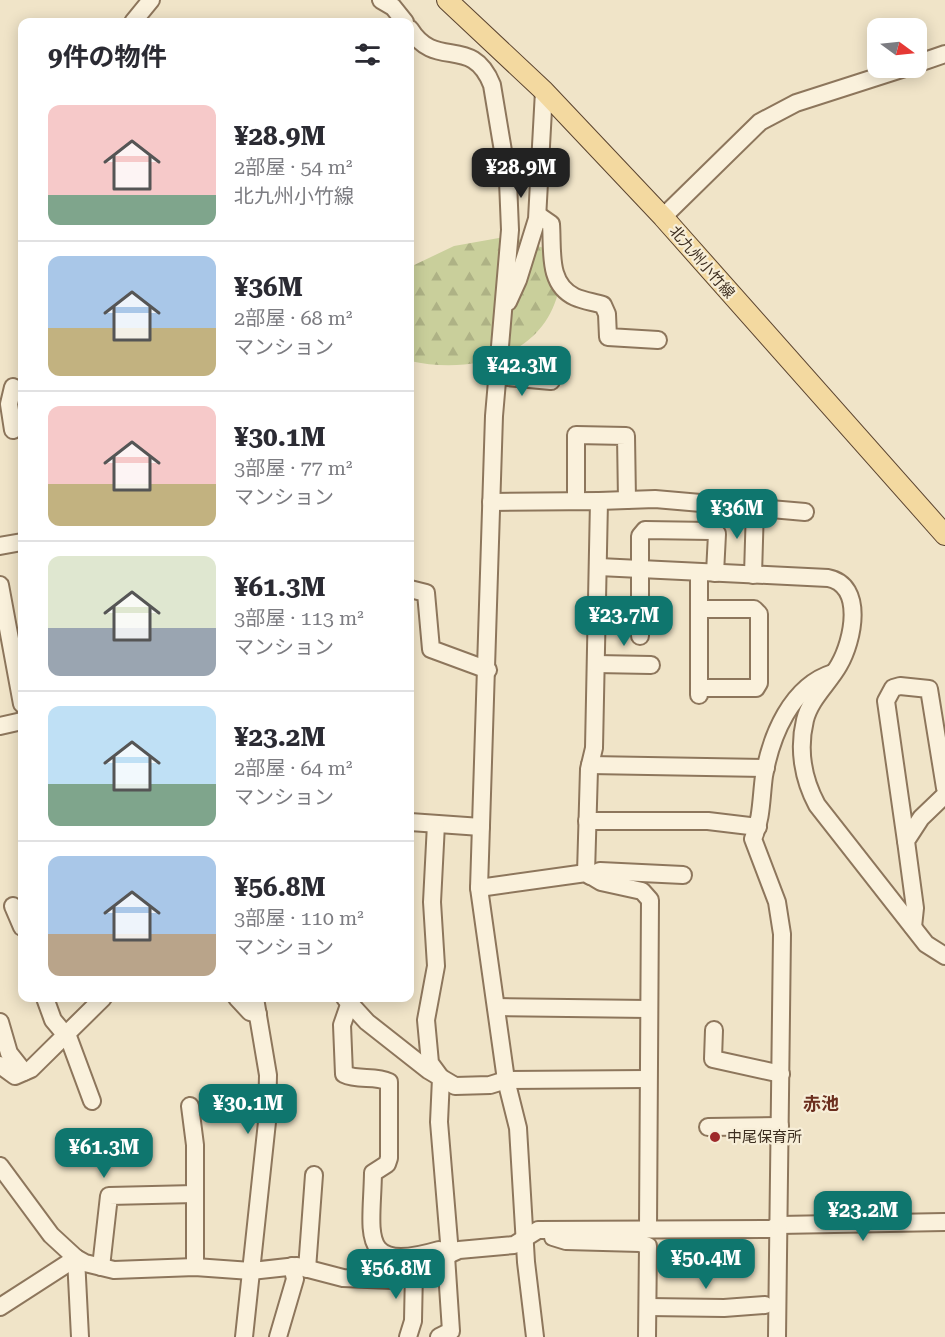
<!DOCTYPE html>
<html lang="ja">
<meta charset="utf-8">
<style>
:root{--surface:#fff;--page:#f2f2f3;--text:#2b2b33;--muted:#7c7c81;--line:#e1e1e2;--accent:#0f766e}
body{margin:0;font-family:"Roboto Serif","Noto Sans JP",serif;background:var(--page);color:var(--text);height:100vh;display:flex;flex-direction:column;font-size:22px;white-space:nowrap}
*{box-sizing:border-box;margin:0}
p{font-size:20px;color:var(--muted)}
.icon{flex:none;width:33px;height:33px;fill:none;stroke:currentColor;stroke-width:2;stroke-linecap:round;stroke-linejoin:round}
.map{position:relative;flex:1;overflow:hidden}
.details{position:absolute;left:18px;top:18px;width:396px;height:984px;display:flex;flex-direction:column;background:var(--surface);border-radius:12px;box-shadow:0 3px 15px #0003}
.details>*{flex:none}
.needle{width:39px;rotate:105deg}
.controls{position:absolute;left:867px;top:18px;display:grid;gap:12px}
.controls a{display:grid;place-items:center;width:60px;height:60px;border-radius:12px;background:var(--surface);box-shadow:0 3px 15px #0003;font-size:30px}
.price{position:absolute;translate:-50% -51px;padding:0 14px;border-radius:12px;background:var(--accent);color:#fff;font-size:20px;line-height:39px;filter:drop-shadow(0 2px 3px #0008)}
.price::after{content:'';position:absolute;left:50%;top:36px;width:18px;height:14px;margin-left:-9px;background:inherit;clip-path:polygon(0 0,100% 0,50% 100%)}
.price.current{background:#222;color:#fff}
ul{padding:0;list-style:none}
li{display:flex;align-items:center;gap:18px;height:150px;padding:0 30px}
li+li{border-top:2px solid var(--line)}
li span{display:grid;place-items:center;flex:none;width:168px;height:120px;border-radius:12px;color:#555}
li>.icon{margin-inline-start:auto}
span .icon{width:72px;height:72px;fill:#fffc;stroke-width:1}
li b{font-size:26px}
h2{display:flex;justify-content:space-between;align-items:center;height:72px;padding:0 30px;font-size:26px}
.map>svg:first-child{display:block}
</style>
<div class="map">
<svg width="945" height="1337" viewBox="0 0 945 1337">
<defs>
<pattern id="forest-firs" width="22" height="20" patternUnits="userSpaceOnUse" patternTransform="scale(1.5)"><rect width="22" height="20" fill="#c9cf9b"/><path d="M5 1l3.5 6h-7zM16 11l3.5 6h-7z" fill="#aeb285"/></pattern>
</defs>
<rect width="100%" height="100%" fill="#f0e4c8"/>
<path fill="url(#forest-firs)" d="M 510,236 L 552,251 L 562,265 C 561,274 560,284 558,293 C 541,359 468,374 410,361 L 410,267 L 454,246 Z"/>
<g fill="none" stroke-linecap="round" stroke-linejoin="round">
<defs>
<g id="minor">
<polyline points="381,0 393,7 405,22"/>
<polyline points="133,22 151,0"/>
<path d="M 410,29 C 436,71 472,34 492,85 L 508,181 L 510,230 L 494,416 L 479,888 L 506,1080 L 518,1128 L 526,1262 L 535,1337"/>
<polyline points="916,64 945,54"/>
<path d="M 538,215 L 551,224 C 553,250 547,284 575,297 C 584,301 594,302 603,305 L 607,314 L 608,337 L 658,340"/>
<polyline points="663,217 760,122 796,103 905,68"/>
<polyline points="508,302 518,280 537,219 544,91"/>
<polyline points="496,376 551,381"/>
<polyline points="13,430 9,404 13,387"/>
<polyline points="576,501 576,435 626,436 627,500"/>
<polyline points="599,501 655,499 805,512"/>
<polyline points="491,502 599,501 594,748 589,769 586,873"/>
<polyline points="0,546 22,542"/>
<path d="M 599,567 L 828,578 C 865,585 853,641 839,665 C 829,683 810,699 805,720 C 798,749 803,779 817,805 L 926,944 L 945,956"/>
<polyline points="699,572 699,695"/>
<polyline points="753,575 755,507"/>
<polyline points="0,585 22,704"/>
<polyline points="410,589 426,593 431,649 488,670"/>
<polyline points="640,636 640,536 645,530 711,531 717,534 715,573"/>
<polyline points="596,664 651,665"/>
<polyline points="699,688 756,688 759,683 759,614 754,609 699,609"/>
<polyline points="0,726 22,721"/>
<polyline points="590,765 766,768"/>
<polyline points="587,821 708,821 758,827"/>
<polyline points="410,822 481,827"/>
<polyline points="436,824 432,902 436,966 426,1020 430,1063 441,1078 439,1122 450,1254"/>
<polyline points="906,841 886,701 893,688 900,686 929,689 945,788"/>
<polyline points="590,876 600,871 683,875"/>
<polyline points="479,888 586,873 601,882 642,891 650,900 648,1228"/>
<polyline points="13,906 22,927"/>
<polyline points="913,927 915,908 906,841 921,818 945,795"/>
<polyline points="45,998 53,1020 69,1039 92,1101"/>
<polyline points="237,998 250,1012 258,1014"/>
<polyline points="345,998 367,1022 428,1070 455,1086 490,1085 506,1080 647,1079"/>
<path d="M 350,1002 L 342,1025 L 344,1074 C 358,1081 375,1075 389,1082 L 389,1158 L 387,1164 L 373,1173 C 372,1233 357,1274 439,1250"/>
<polyline points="496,1007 648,1009"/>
<polyline points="0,1022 9,1053 24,1072"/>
<polyline points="714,1030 713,1059 781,1074"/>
<polyline points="0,1065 15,1076 31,1069 103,998"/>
<polyline points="190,1106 195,1145 195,1267"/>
<polyline points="708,1127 780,1126"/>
<polyline points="0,1166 51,1235 76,1258 85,1263 114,1270 195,1267 251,1271 297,1266 343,1278 392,1280 459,1250 514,1245 538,1230 771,1229 779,1225 945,1222"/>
<polyline points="552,1230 553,1237 566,1241 640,1243 648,1246 647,1337"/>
<polyline points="76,1258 80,1337"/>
<polyline points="101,1267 109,1196 195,1194"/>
<polyline points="307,1269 314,1175"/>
<polyline points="0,1307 76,1258"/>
<polyline points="648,1307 724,1308 765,1305"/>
<polyline points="244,1337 267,1122 268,1075 255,998"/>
<polyline points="278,1337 295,1279 292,1266"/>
<polyline points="408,1337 413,1321 414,1270"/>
<polyline points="439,1337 451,1331 446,1256"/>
<path d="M 777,1337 L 782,934 L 777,902 L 753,839 C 762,818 761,798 764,776 C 771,736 791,686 833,673"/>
</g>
<polyline id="major" points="447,0 544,91 663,217 945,535"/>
</defs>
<use href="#minor" stroke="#8d765c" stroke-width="20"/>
<use href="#major" stroke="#5b4430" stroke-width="22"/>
<use href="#minor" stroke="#faf1dc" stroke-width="16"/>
<use href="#major" stroke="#f3d9a0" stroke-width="20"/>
</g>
<circle fill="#9e2a2b" stroke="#f7eed8" stroke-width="2" cx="715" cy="1137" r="6"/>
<g text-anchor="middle" stroke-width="4.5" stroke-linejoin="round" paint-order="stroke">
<g font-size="15" fill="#3d2e20" stroke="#f7eed8">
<text transform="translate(702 262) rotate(49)" y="5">北九州小竹線</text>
</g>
<g font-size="15" fill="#3d2e20" stroke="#f7eed8" text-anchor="start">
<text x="727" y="1142">中尾保育所</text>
</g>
<g font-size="18" font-weight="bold" fill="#6b2e1e" stroke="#f7eed8">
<text x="821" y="1110">赤池</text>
</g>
</g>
</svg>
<div class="controls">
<a><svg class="needle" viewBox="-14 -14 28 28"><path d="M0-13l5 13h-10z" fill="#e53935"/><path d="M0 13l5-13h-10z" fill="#7c7c81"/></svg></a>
</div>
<b class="price current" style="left:521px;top:199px">¥28.9M</b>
<b class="price" style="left:522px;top:397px">¥42.3M</b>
<b class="price" style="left:737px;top:540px">¥36M</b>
<b class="price" style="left:624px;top:647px">¥23.7M</b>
<b class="price" style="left:248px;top:1135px">¥30.1M</b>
<b class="price" style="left:104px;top:1179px">¥61.3M</b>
<b class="price" style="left:863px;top:1242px">¥23.2M</b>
<b class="price" style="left:706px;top:1290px">¥50.4M</b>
<b class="price" style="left:396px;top:1300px">¥56.8M</b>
<section class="details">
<h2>9件の物件<svg class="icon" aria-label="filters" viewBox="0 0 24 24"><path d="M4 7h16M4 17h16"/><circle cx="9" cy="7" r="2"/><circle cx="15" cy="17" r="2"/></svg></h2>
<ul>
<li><span style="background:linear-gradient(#f6c9c9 75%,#7fa58c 0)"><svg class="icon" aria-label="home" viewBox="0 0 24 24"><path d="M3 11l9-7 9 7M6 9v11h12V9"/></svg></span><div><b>¥28.9M</b><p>2部屋 · 54 m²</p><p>北九州小竹線</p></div></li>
<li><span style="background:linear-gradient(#a9c7e8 60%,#c2b280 0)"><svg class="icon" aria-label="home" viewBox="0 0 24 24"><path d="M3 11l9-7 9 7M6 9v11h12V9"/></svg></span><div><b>¥36M</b><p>2部屋 · 68 m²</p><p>マンション</p></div></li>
<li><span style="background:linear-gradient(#f6c9c9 65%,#c2b280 0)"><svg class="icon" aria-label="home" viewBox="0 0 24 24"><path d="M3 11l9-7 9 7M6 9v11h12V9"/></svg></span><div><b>¥30.1M</b><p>3部屋 · 77 m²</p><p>マンション</p></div></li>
<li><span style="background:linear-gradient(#dfe7d0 60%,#9aa5b1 0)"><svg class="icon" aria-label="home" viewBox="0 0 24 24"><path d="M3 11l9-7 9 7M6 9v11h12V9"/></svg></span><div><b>¥61.3M</b><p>3部屋 · 113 m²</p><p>マンション</p></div></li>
<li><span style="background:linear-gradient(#bfe0f5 65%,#7fa58c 0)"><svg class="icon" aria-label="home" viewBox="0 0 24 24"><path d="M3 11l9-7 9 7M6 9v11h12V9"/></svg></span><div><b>¥23.2M</b><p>2部屋 · 64 m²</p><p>マンション</p></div></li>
<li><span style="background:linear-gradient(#a9c7e8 65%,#b9a48a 0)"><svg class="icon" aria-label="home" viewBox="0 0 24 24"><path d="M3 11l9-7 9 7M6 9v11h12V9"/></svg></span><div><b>¥56.8M</b><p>3部屋 · 110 m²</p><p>マンション</p></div></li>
</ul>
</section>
</div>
